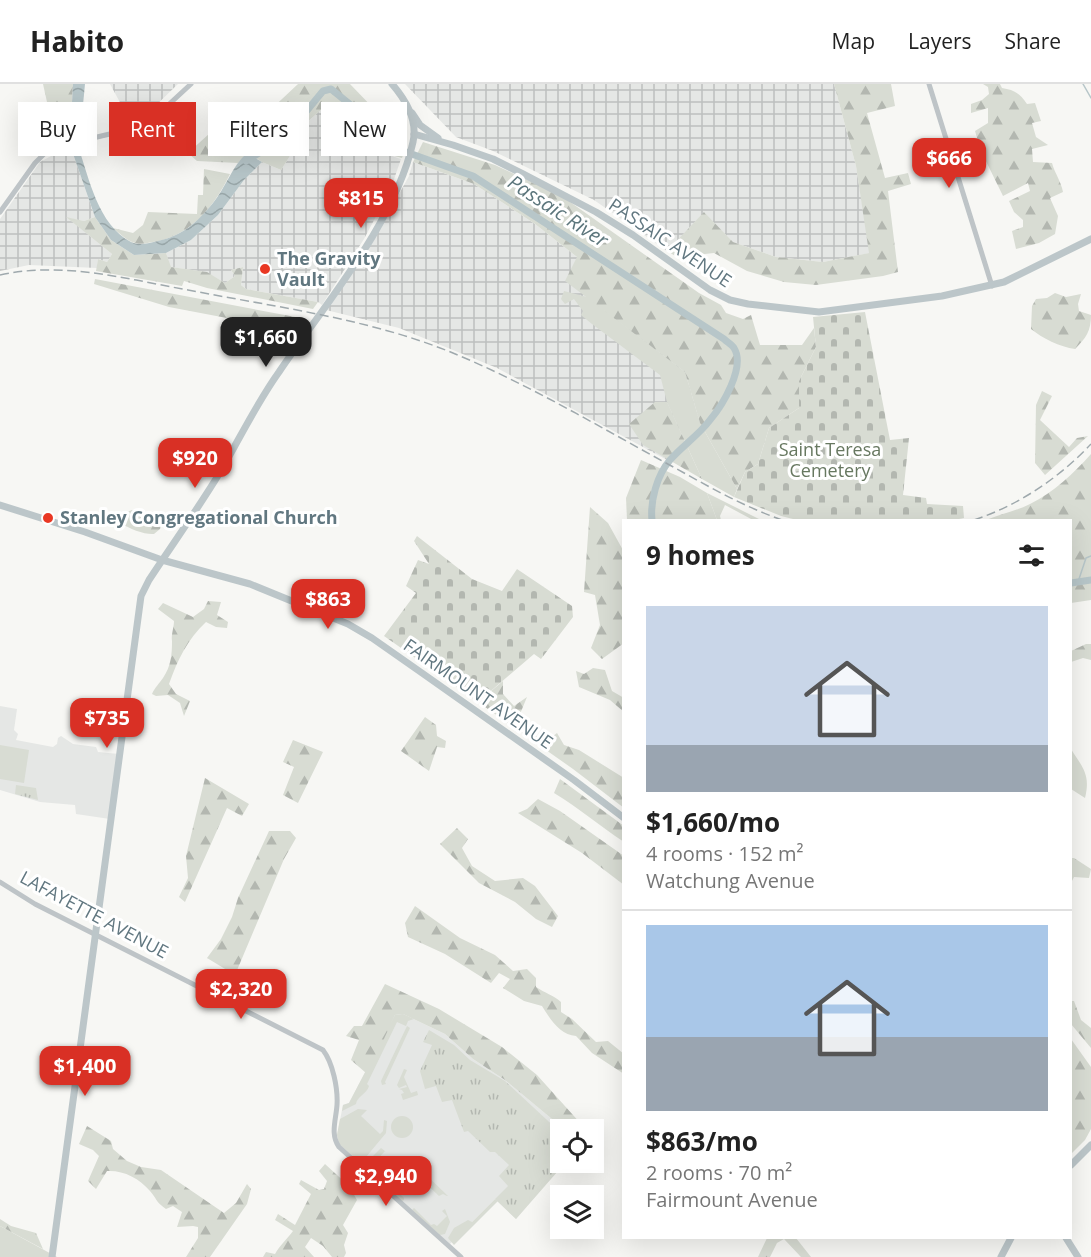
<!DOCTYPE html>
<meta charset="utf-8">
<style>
:root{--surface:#fff;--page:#f2f2f2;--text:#222;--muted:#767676;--line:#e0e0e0;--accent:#d93025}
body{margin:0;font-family:"Open Sans",sans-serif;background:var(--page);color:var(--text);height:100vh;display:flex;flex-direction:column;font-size:22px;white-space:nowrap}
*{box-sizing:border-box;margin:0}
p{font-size:20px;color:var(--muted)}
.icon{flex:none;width:33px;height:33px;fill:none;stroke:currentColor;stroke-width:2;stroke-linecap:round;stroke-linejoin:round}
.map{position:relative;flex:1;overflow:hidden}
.side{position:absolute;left:622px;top:435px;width:450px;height:720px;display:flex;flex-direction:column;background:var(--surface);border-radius:0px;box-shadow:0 6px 24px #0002}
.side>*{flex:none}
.hud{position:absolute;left:18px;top:18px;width:514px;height:54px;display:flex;gap:12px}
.controls{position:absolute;left:550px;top:1035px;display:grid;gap:12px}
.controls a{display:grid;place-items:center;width:54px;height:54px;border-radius:0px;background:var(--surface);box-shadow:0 6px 24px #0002;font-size:30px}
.price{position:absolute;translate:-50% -51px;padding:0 14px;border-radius:12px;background:var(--accent);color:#fff;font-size:20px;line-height:39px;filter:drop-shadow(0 2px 3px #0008)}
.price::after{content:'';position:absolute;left:50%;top:36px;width:18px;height:14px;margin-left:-9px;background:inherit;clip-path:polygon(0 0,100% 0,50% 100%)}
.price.selected{background:#222;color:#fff}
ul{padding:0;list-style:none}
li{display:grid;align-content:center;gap:12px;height:318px;padding:0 24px}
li+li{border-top:2px solid var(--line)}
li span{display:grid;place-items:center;height:186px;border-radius:0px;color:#555}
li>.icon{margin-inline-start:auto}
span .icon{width:108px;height:108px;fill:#fffc;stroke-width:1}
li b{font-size:26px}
h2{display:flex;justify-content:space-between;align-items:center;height:72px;padding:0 24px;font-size:26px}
.tag{padding:0 21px;border-radius:0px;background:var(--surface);box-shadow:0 6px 24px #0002;font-size:21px;line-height:54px}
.tag.selected{background:var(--accent);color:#fff}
header{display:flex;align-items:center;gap:36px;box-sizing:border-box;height:84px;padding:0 30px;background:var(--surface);border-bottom:2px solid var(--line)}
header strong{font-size:28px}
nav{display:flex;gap:33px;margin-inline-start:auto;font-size:21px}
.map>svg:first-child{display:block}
</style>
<header>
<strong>Habito</strong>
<nav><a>Map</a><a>Layers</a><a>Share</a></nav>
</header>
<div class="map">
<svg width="1091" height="1173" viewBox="0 0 1091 1173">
<defs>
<pattern id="industrial-grid" width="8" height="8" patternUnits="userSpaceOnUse" patternTransform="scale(1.5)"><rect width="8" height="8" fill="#e5e7e5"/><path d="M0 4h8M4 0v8" fill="none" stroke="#bdc0bf"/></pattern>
<pattern id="forest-firs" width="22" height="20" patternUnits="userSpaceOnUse" patternTransform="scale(1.5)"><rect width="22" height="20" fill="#d8dcd3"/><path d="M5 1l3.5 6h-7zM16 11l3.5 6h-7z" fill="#b3b7b0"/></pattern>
<pattern id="cemetery-stones" width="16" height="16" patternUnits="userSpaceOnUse" patternTransform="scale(1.5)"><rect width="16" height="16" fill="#d8dcd3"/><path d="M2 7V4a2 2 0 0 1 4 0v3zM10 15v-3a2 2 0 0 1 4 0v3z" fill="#b3b7b0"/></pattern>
<pattern id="park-tufts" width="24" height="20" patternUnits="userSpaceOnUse" patternTransform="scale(1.5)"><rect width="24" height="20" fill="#d8dcd3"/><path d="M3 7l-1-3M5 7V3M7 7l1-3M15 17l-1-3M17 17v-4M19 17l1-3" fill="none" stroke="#b3b7b0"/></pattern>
<pattern id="water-waves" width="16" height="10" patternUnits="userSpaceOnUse" patternTransform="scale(1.5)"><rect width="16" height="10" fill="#b7c6c9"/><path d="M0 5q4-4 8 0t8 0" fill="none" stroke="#98a6a8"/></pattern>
</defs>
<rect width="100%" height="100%" fill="#f7f7f4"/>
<g fill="#e5e7e5">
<polygon points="0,622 17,625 14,646 18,650 16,656 53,663 57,660 58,654 61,652 73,660 96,663 98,668 119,670 110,735 76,730 75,721 40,718 0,706"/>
<polygon points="403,930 445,950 473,975 505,996 564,1045 561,1046 561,1078 564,1079 516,1135 495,1115 450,1160 342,1065 337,1051 343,1021 349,1019 395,931"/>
</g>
<g fill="url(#industrial-grid)">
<polygon points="110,0 178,0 149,28 142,30 133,18 122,22"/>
<polygon points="405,0 834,0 856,82 870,169 823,178 776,173 733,158 704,129 667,167 594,116 493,67 456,53"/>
<polygon points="330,18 361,47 365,57 383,69 401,75 391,104 364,155 322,221 318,218 246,205 241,201 243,183 231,186 235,192 225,199 206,188 170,183 166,169 191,156 218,131 244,96 262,78 281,86 295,64 305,40"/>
<polygon points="71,64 95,133 84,137 68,134 112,170 107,178 98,175 97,184 29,181 0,187 0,135 40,78 64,65"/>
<polygon points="413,78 474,100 535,140 577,173 685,288 700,339 667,376 497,284 399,244 326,226 365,171 409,92"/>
</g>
<g fill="#d8dcd3">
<polygon points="564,207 587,213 685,288 700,339 737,405 734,413 702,395 667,318 660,291 592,240 581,231 583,227 574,215 565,220 561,215"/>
<polygon points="707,409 761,436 753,436 725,421 720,432 721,436 717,436"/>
<polygon points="0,661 29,666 24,699 0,695"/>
<path d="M 1071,665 C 1082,683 1091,690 1085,714 L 1071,705 Z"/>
<path d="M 403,930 L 414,935 L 408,937 L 406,942 L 397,938 L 367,1000 L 369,1002 C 367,1010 357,1012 356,1020 L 342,1027 L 343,1021 L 349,1019 L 395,931 Z"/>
<polygon points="407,942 410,944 385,998 386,1000 382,1001 381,997"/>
<polygon points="404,985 407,986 404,993 411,1009 417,1007 418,1011 403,1016 401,1010 404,1009 402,1006 399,1005 407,1003 406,1001 399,1004 397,1001"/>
<polygon points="358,1025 367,1026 361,1032 380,1050 383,1047 384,1036 387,1037 386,1049 361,1079 339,1060 337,1051 340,1035"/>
<circle cx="402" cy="1043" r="11"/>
<polygon points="381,1064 390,1071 385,1067 371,1082 404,1114 404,1116 402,1117 366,1085 365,1080"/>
<polygon points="420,1085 448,1112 447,1112 443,1110 439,1112 416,1090"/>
<polygon points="495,1115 498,1117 454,1161 448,1154 454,1144 468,1136 472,1138"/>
<polygon points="414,1124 431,1141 434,1140 437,1142 447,1132 442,1127 445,1125 450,1138 445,1150 440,1151 412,1126"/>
<polygon points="0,1142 57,1173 0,1173"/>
</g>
<g fill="url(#forest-firs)">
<polygon points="43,0 73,0 70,54 59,34 51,36"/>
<polygon points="298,0 350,0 378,29 386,48 395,47 401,58 407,59 402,74 383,69 365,57 361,47 330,18 305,40 295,64 281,86 262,78 248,69 238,79 197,77 188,69 210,49 221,58 235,43 243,48 266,30"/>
<polygon points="834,0 891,0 895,22 867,29 885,94 908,89 911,100 888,107 898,188 883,192 816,201 784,198 747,187 714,169 677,173 667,167 704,128 733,158 776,173 823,178 869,169 856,82"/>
<path d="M 983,0 L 1000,0 L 1002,4 C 1014,6 1020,9 1027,20 L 1035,19 L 1041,37 L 1032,39 L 1036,53 L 1048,61 L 1032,65 L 1033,78 L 1052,79 C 1055,90 1061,97 1063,108 L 1050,114 L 1058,132 L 1055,150 L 1039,159 L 1016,165 L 1012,147 L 1023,143 L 1023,136 L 1014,128 L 1009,117 L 1030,107 L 1028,99 L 1003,112 L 981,67 L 975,47 L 988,39 L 988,24 L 971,29 L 971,20 L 982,16 L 989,10 L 988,3 Z"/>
<polygon points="423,58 495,81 563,113 699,209 721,221 726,229 743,235 751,231 760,261 802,261 814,244 816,263 799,297 799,324 769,344 758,380 745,388 737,405 700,339 685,288 565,197 577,173 535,140 474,100 413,78"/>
<path d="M 204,85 L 230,90 C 215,121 193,149 159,157 C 150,158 141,162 132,158 C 125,155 119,149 113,144 L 133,149 L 143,141 L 148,128 L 197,130 L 198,111 L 203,111 Z"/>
<polygon points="66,133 84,137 95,133 111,156 134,171 166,169 171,183 207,188 225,199 235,192 231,186 243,183 241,201 246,205 318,218 313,225 207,204 184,197 182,202 96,187 98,175 107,178 112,170"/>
<polygon points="95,195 306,235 232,235 169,223 94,200"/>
<path d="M 1055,209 L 1066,213 L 1081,210 L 1078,220 L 1079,227 L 1091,231 C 1091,247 1086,254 1075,265 C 1060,263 1042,254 1031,245 L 1032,222 L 1036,215 L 1047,214 Z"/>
<polygon points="1042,307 1052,312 1040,336 1069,363 1077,354 1088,352 1045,391 1035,379 1036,321"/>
<polygon points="655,318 667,318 702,395 643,361 629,340"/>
<path d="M 1091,370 L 1091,516 L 1071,519 L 1071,436 L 986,436 C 1001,430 1016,427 1030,420 C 1054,408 1073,390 1091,370 Z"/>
<polygon points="641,376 680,393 707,409 717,436 627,436 626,414"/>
<polygon points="590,423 608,439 624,468 624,559 602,575 591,564 600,541 595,511 584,508"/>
<path d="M 132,426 L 140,429 L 153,440 L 158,430 L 164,433 L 160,445 L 154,450 C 146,451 129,445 121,439 L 121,434 L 124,429 Z"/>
<path d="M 208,517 L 221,518 L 217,531 L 228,538 L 227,544 L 216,543 L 206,538 C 187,556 178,575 169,600 L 176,610 L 190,617 L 184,632 L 180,619 L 168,611 L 156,612 L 152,610 C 155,603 159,600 163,594 C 171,582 172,571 172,557 C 171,550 174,544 174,537 L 158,525 L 163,519 L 193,533 L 204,525 Z"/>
<polygon points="1086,560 1091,560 1091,576 1083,574 1071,578 1071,567"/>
<polygon points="593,584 605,586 612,607 624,614 624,628 610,616 579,603 576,587 584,590"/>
<path d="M 503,597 L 503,610 L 514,622 L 527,613 L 520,630 C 526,643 532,653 547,657 L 557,649 L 564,661 L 579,666 L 624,694 L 624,724 L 573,685 L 478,618 Z"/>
<polygon points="425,633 436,641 437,652 446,657 445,664 437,663 429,687 401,667"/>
<polygon points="293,656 323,668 298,719 283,711 294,683 283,678"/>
<polygon points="205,694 249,720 242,732 227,724 185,818 179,813 188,794 186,772"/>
<path d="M 560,695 L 624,742 L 624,758 C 600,742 579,724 554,709 Z"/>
<polygon points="538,715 560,727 624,772 624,801 582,769 518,729 527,725"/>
<polygon points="457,744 468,755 462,764 472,782 495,797 523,794 535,802 558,832 552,843 536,835 515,818 479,799 440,760"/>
<polygon points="269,747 290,747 296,754 284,775 235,891 207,874 221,855 232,833 238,814"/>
<polygon points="1071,774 1074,774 1091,785 1089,794 1074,793 1071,799"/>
<path d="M 415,822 L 460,854 L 495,871 L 513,887 L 527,885 L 536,894 L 536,903 C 545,909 553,911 561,918 L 561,928 L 572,935 L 596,958 L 608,957 L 624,970 L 624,990 L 592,969 L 576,952 C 560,951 550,935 542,922 L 524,917 L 503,904 L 510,895 L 499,889 L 491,899 L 445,870 L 408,853 L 405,839 Z"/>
<polygon points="385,900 439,925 502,963 537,991 582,1041 579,1045 564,1045 505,996 473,975 445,950 403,930 395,931 371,983 366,989 351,976 359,956 346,952 354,942 362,942"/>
<polygon points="1071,917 1074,917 1081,936 1091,944 1091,964 1071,940"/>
<polygon points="1071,955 1091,983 1091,1045 1085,1056 1071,1070"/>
<path d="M 87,1042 L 111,1057 L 113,1065 L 127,1077 L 141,1083 L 161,1086 L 224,1129 L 236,1119 L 247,1100 L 251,1105 L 247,1120 L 210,1173 L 186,1173 L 198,1154 L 198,1143 L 193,1142 L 177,1143 L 182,1128 L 173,1122 L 166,1125 C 155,1117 157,1115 150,1107 C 139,1094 123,1086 107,1087 L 96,1105 L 88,1097 L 99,1072 L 93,1066 L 79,1060 Z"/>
<path d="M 325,1080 L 349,1102 L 357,1116 L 343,1141 L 348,1149 L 344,1161 L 346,1169 L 344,1173 L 332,1173 L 323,1162 L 311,1154 L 305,1163 L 314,1173 L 263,1173 L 266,1168 L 275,1170 C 280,1161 287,1155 293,1147 L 275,1136 L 278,1130 L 295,1141 L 311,1110 L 299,1100 L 301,1096 L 319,1106 L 324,1105 L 327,1097 L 319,1087 Z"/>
<polygon points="0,1135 11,1142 36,1149 43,1165 0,1142"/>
<polygon points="767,1154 796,1154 811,1173 801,1173 784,1155 777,1159 770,1173 758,1173"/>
</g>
<g fill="url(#cemetery-stones)">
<polygon points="865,228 890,356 909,354 903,411 926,414 927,420 963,422 964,434 954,436 797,436 781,432 734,413 745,388 758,380 769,344 799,324 799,297 816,263 813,233"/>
<polygon points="417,452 472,495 502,507 517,485 572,522 573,533 541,575 534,570 478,618 384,552 416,509 406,502 418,476 429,480 414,457"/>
</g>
<g fill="url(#park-tufts)">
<polygon points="16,701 36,704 38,716 15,710"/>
<polygon points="429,946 454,961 470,976 505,997 561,1049 561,1078 565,1079 516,1135 495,1115 508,1102 499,1092 509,1081 495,1068 490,1068 468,1047 464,1048 452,1016 442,1018 436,1002 425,1005 420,987 432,961 423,958"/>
</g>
<g fill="url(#water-waves)">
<polygon points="73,0 85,0 80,52 70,54"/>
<path d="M 78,62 C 89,94 98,141 131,158 C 140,162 149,159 158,157 C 184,151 196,139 213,119 C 226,103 232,82 247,69 L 262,78 L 244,96 L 218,131 L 191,156 L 166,169 L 134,171 L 111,156 L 95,133 L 71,64 Z"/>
</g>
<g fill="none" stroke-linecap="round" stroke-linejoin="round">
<g stroke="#b7c6c9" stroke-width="1.5">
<polyline points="1083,0 1091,14"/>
<polyline points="1078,498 1086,474 1091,472"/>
</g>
<g stroke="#b7c6c9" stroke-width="7">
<path d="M 246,77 L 286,52 L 323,7 L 331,5 L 352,22 L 381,59 L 473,92 L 724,255 C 727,258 732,261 734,264 C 746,283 722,322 710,336 C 699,351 682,362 670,376 C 657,391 650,417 652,436"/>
<polyline points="1071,499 1091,496"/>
</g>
<g stroke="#bec4c7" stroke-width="5">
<polyline points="929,0 992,202"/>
<polyline points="0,128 35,79 46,68 59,62 114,49 152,36 191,0"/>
<path d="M 0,798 L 35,820 L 323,966 C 333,979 338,1005 337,1021 C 336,1036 330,1050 339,1063 L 461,1173"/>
</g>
<g stroke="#bcc6c9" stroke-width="7">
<polyline points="412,29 420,41 438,54"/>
<polyline points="414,50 453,61 493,75 523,90 596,128 633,151 710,206 730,216 748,220 819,228 942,212 1004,198 1091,155"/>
<polyline points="0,421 85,448 162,476 250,500 348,540 372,554 422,589 574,696 624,734"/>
<polyline points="1071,1081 1091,1061"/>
<polyline points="1066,1154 1078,1173"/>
<path d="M 52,1173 L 141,512 L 149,496 C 172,461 197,426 219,390 C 239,356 256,320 279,288 C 325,220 395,139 413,58 C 418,36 405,15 392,0"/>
<polyline points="1001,1173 1011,1154"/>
</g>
<g stroke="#9fa9ad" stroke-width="1.5" stroke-dasharray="9 4.5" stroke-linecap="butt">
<path d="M 0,191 C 63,177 126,195 188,206 C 275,223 365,234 448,267 C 525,298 603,345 677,385 C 711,404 745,423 782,436"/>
<path d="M 974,436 C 1019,421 1059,394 1091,360"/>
</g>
</g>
<g fill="#e93823" stroke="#fff" stroke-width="2">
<circle cx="265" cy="185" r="6"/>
<circle cx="48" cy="434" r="6"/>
</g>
<g text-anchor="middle" stroke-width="6" stroke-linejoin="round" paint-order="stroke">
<g font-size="18" fill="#617780" stroke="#fff">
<text transform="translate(670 159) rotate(34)" y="6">PASSAIC AVENUE</text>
<text transform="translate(478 610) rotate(35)" y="6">FAIRMOUNT AVENUE</text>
<text transform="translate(94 831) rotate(28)" y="6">LAFAYETTE AVENUE</text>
</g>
<g font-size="18" font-weight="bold" fill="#617780" stroke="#fff" text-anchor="start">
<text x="277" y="181">The Gravity<tspan x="277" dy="21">Vault</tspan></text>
<text x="60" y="440">Stanley Congregational Church</text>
</g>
<g font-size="18" fill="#677860" stroke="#fff">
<text x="830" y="372">Saint Teresa<tspan x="830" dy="21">Cemetery</tspan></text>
</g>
<g font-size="20" font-style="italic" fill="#5c767c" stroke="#fff">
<text transform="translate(558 127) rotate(33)" y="7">Passaic River</text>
</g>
</g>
</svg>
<div class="controls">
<a><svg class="icon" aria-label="locate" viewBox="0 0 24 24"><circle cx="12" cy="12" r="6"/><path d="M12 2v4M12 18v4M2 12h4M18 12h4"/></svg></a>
<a><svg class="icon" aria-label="layers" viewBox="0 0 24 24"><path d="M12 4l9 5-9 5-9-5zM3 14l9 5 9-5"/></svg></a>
</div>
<b class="price" style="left:949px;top:105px">$666</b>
<b class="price" style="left:361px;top:145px">$815</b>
<b class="price selected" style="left:266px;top:284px">$1,660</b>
<b class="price" style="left:195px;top:405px">$920</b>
<b class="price" style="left:328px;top:546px">$863</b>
<b class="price" style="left:107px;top:665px">$735</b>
<b class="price" style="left:241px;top:936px">$2,320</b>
<b class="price" style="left:85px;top:1013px">$1,400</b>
<b class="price" style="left:386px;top:1123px">$2,940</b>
<div class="hud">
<a class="tag">Buy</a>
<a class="tag selected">Rent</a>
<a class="tag">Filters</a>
<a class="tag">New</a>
</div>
<section class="side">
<h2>9 homes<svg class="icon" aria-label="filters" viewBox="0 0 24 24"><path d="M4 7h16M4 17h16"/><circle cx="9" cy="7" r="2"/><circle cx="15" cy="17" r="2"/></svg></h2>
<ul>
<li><span style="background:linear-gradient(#c9d6e8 75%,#9aa5b1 0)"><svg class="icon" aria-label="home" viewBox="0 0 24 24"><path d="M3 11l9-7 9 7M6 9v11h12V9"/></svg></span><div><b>$1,660/mo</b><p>4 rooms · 152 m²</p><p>Watchung Avenue</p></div></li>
<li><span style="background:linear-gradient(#a9c7e8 60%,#9aa5b1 0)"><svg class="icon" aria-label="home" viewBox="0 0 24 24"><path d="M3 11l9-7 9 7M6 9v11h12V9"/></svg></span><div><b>$863/mo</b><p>2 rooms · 70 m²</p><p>Fairmount Avenue</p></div></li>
</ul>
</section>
</div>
